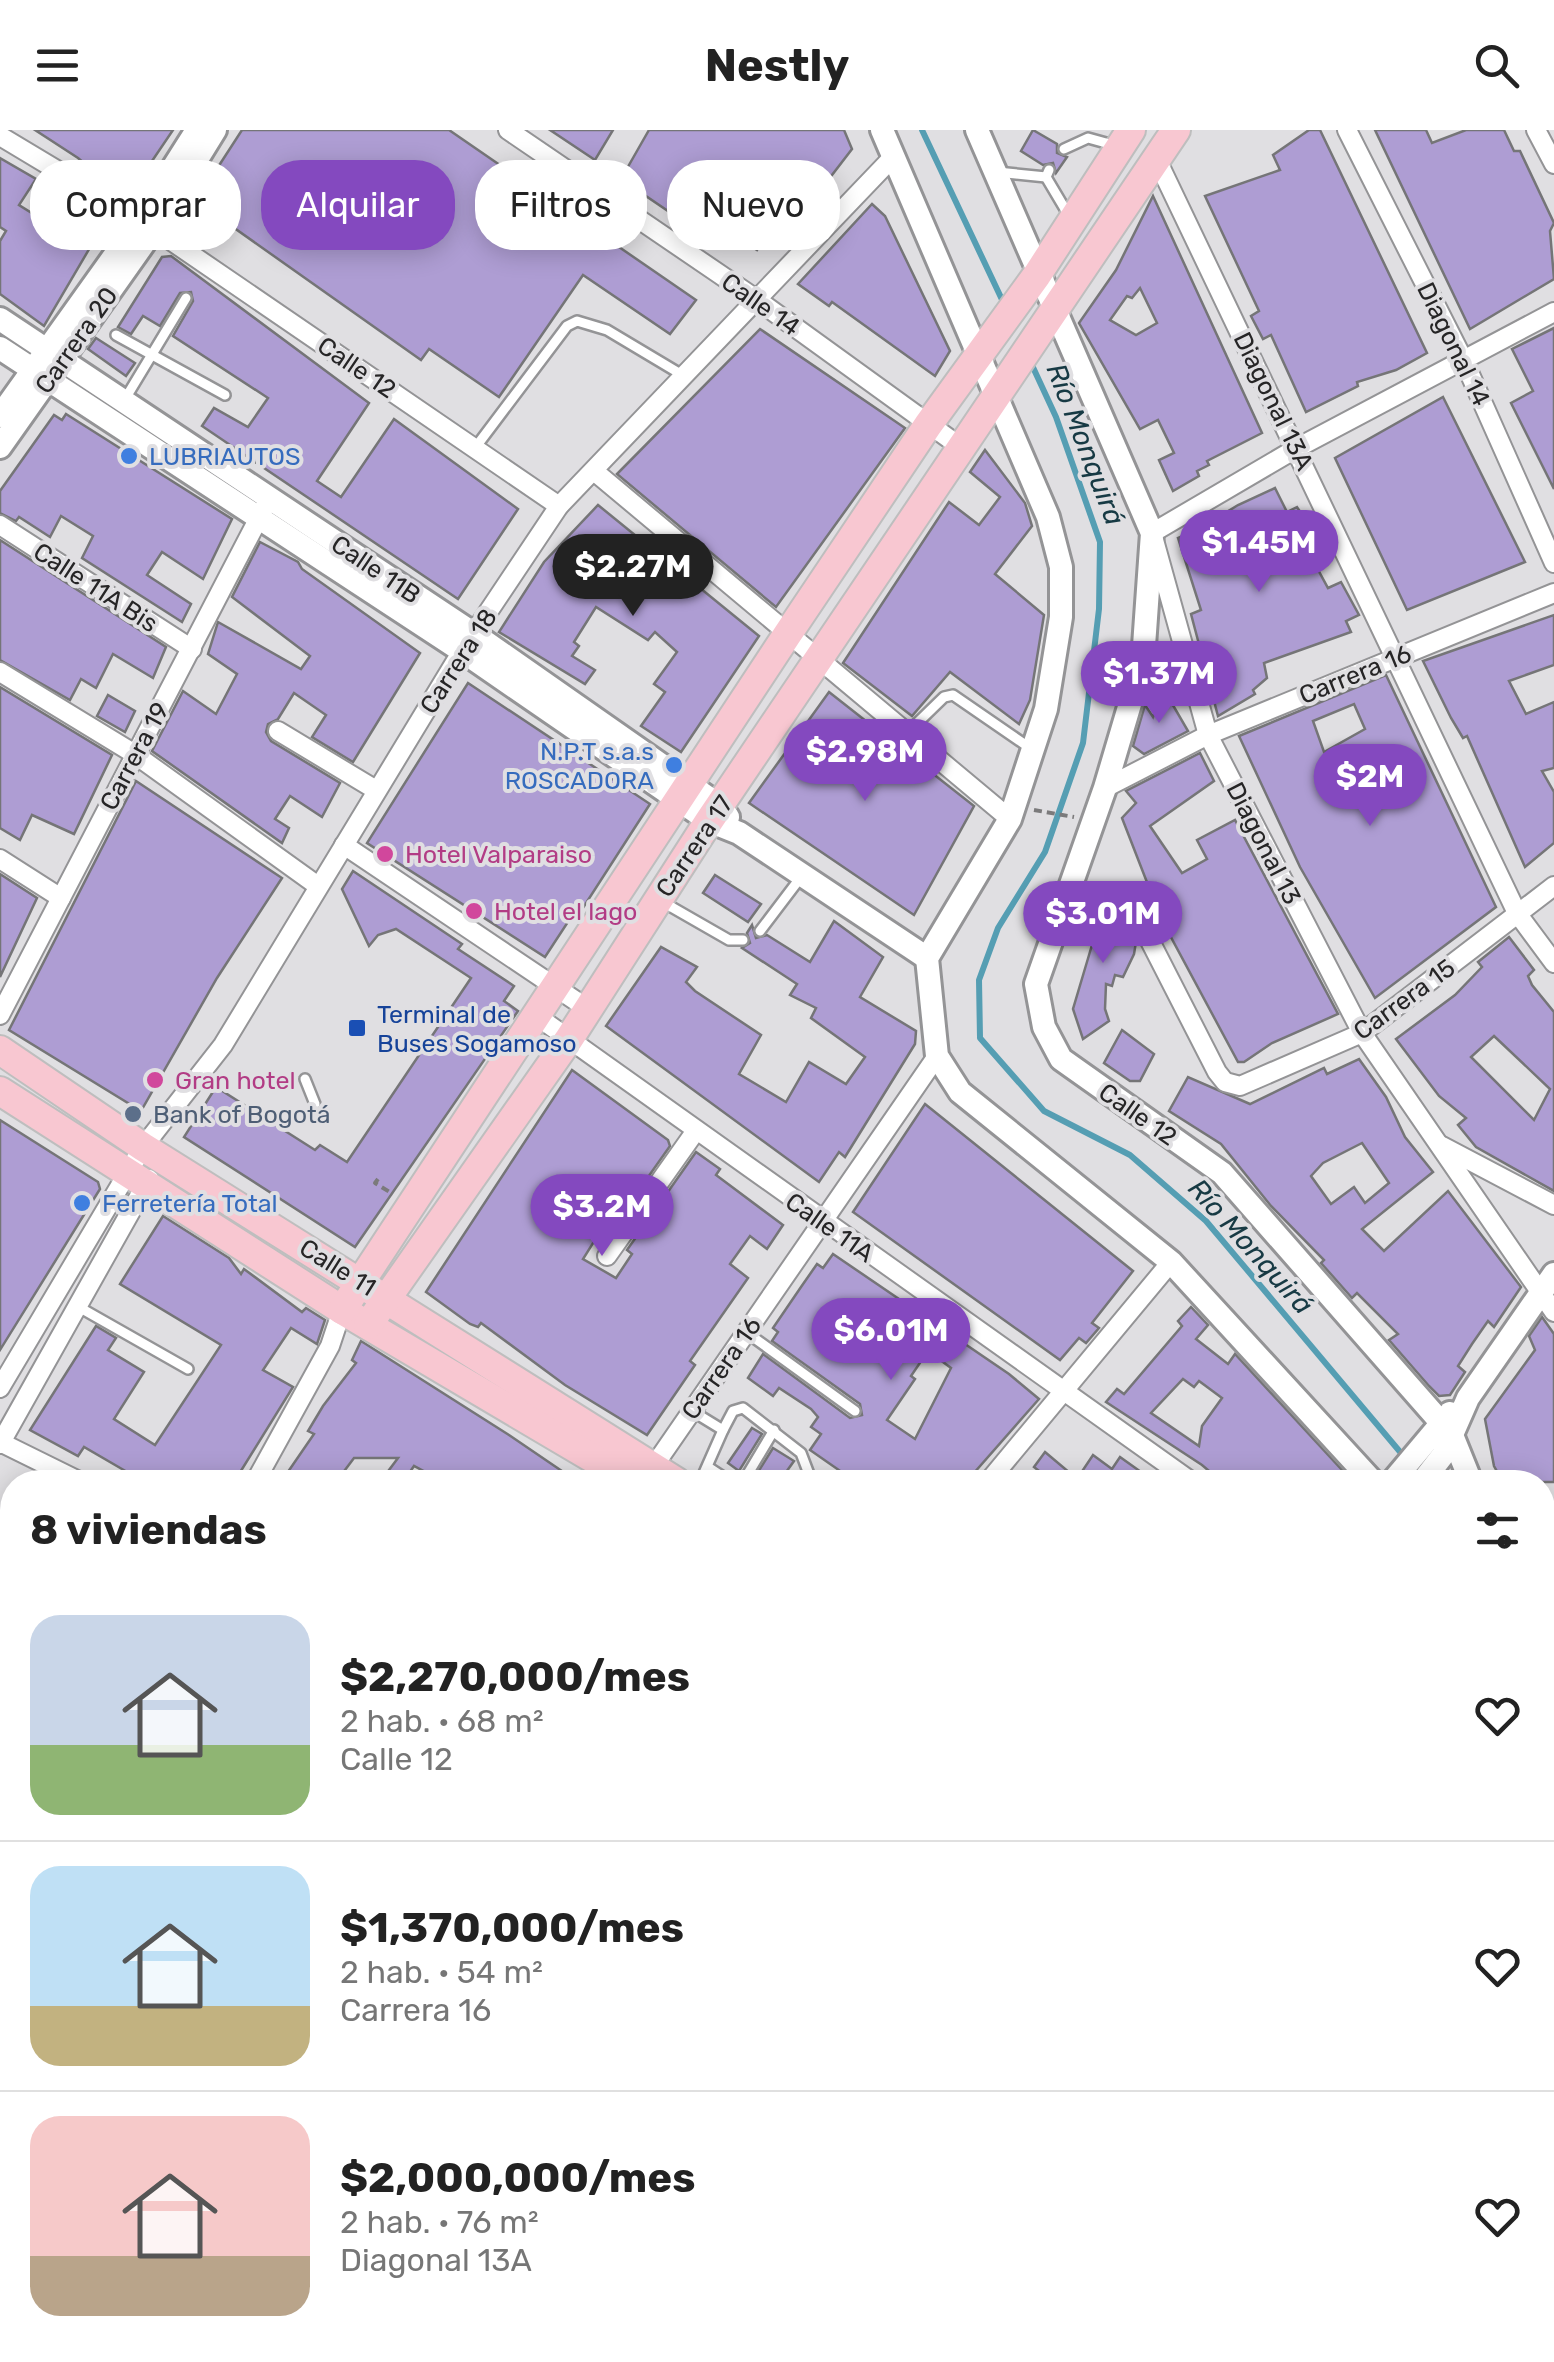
<!DOCTYPE html>
<html lang="es">
<meta charset="utf-8">
<style>
:root{--surface:#fff;--page:#f6f6f6;--text:#222;--muted:#767676;--line:#e0e0e0;--accent:#8449bf}
body{margin:0;font-family:Rubik,sans-serif;background:var(--page);color:var(--text);height:100vh;display:flex;flex-direction:column;font-size:38px;white-space:nowrap}
*{box-sizing:border-box;margin:0}
p{font-size:32px;color:var(--muted)}
.icon{flex:none;width:55px;height:55px;fill:none;stroke:currentColor;stroke-width:2;stroke-linecap:round;stroke-linejoin:round}
.map{position:relative;flex:1;overflow:hidden}
.side{position:absolute;left:0px;top:1340px;width:1555px;height:892px;display:flex;flex-direction:column;background:var(--surface);border-radius:40px 40px 0 0;box-shadow:0 5px 25px #0003}
.side>*{flex:none}
.guide{position:absolute;left:30px;top:30px;width:1000px;height:90px;display:flex;gap:20px}
.price{position:absolute;translate:-50% -85px;padding:0 22px;border-radius:35px;background:var(--accent);color:#fff;font-size:32px;line-height:65px;filter:drop-shadow(0 2px 5px #0008)}
.price::after{content:'';position:absolute;left:50%;top:60px;width:30px;height:22px;margin-left:-15px;background:inherit;clip-path:polygon(0 0,100% 0,50% 100%)}
.price.current{background:#222;color:#fff}
ul{padding:0;list-style:none}
li{display:flex;align-items:center;gap:30px;height:250px;padding:0 30px}
li+li{border-top:2px solid var(--line)}
li span{display:grid;place-items:center;flex:none;width:280px;height:200px;border-radius:30px;color:#555}
li>.icon{margin-inline-start:auto}
span .icon{width:120px;height:120px;fill:#fffc;stroke-width:1}
li b{font-size:42px}
h2{display:flex;justify-content:space-between;align-items:center;height:120px;padding:0 30px;font-size:42px}
.chip{padding:0 35px;border-radius:40px;background:var(--surface);box-shadow:0 5px 25px #0003;font-size:35px;line-height:90px}
.chip.current{background:var(--accent);color:#fff}
header{display:flex;justify-content:space-between;align-items:center;height:130px;padding:0 30px;background:var(--surface);font-size:45px;font-weight:700}
.map>svg:first-child{display:block}
</style>
<header><svg class="icon" aria-label="menu" viewBox="0 0 24 24"><path d="M4 6h16M4 12h16M4 18h16"/></svg>Nestly<svg class="icon" aria-label="search" viewBox="0 0 24 24"><circle cx="10" cy="10" r="6"/><path d="M15 15l6 6"/></svg></header>
<div class="map">
<svg width="1554" height="2232" viewBox="0 0 1554 2232">
<rect width="100%" height="100%" fill="#e0dfe2"/>
<g fill="none" stroke-linecap="round" stroke-linejoin="round">
<g stroke="#559eb3" stroke-width="6">
<polyline points="922,0 1005,176"/>
<polyline points="1031,233 1056,287 1100,412 1099,479 1083,613 1045,722 998,798 979,850 980,908 1044,981 1130,1025 1206,1091 1422,1348"/>
<polyline points="1405,2220 1409,2232"/>
</g>
</g>
<g fill="#ae9dd3" stroke="#757577" stroke-width="2.5" fill-rule="evenodd">
<polygon points="35,0 173,0 127,68 93,47 96,43 78,28"/>
<polygon points="242,0 449,0 696,170 670,204 583,145 499,267 429,219 421,230 196,71"/>
<polygon points="550,0 613,0 595,30"/>
<polygon points="649,0 844,0 852,19 812,71 796,60 757,120 725,99 715,113 621,49"/>
<polygon points="1033,0 1057,14 1057,23 1067,27 1056,43 1053,33 1043,35 1021,21"/>
<polygon points="1309,0 1320,0 1427,223 1396,240 1357,252 1358,256 1306,282 1271,205 1263,209 1251,186 1259,181 1205,66 1280,40 1273,25"/>
<polygon points="1375,0 1426,0 1432,13 1466,0 1504,0 1514,21 1520,21 1554,93 1550,101 1554,149 1470,199"/>
<polygon points="0,28 36,49 19,75 51,95 69,66 101,81 97,87 105,92 44,196 0,164 0,111 6,101 0,97"/>
<path d="M 1153,66 L 1262,303 L 1207,331 L 1209,335 L 1197,341 L 1199,346 L 1173,361 L 1159,330 L 1174,323 L 1158,290 L 1140,299 L 1079,193 L 1116,140 ZM 1140,158 L 1157,193 L 1136,205 L 1110,190 L 1127,166 L 1132,168 Z"/>
<polygon points="872,74 885,86 950,221 935,246 832,172 829,176 798,154"/>
<polygon points="171,126 369,273 317,351 341,367 394,289 518,379 458,469 202,296 214,278 248,297 268,268 173,206 193,171 191,162 180,163 160,196 143,186 131,204 118,197 162,127"/>
<polygon points="1554,198 1554,359 1511,273 1533,261 1512,219"/>
<polygon points="760,199 905,298 776,477 617,344"/>
<polygon points="96,208 135,233 126,246 88,219"/>
<polygon points="1443,267 1525,432 1407,480 1335,328"/>
<polygon points="66,284 232,389 203,449 162,422 147,445 191,474 182,492 82,428 93,406 61,386 50,407 19,387 16,391 0,383 0,361 54,285 62,290"/>
<polygon points="985,320 1025,373 1032,396 995,444 1044,485 1030,570 1019,594 950,542 912,586 843,533 949,372 979,395 1000,367 970,342"/>
<polygon points="1275,358 1287,382 1297,377 1323,417 1309,423 1328,458 1341,452 1359,485 1346,491 1351,502 1264,533 1267,548 1253,560 1255,564 1218,586 1191,484 1201,480 1178,408 1219,391 1217,388 1238,375"/>
<polygon points="598,375 759,506 681,622 641,596 665,562 654,554 677,522 655,502 648,510 596,477 574,512 579,516 572,526 595,540 585,554 499,502 544,432"/>
<polygon points="0,410 166,517 153,548 113,524 96,558 81,549 70,570 0,530"/>
<polygon points="260,412 298,432 302,439 420,523 353,632 312,607 326,585 294,563 278,589 268,594 266,602 271,611 340,653 322,687 290,666 275,689 289,698 282,713 152,621 183,561 216,584 237,544 208,524 218,492 301,539 310,526 232,467"/>
<polygon points="1554,485 1554,535 1509,551 1526,584 1554,572 1554,638 1542,641 1554,662 1554,713 1525,737 1467,606 1463,608 1451,588 1423,531"/>
<path d="M 1386,545 L 1496,777 L 1375,868 L 1300,737 L 1239,606 ZM 1354,574 L 1365,599 L 1324,622 L 1313,591 Z"/>
<polygon points="468,553 650,674 581,781 577,778 545,827 367,713"/>
<polygon points="0,557 112,625 74,704 32,685 20,710 0,698"/>
<polygon points="1163,558 1188,601 1144,624 1133,616 1145,575 1153,587"/>
<polygon points="829,562 974,676 914,785 749,673"/>
<polygon points="108,565 135,581 125,602 97,586"/>
<polygon points="1200,623 1214,651 1150,696 1182,743 1207,729 1197,710 1235,690 1338,884 1272,913 1244,932 1238,932 1152,772 1149,781 1141,765 1150,760 1122,688 1136,673 1126,661"/>
<polygon points="136,651 282,748 217,848 141,981 9,900"/>
<polygon points="353,741 462,814 458,819 514,856 504,871 518,881 355,1117 184,1007 216,957 315,1020 320,1015 347,1032 471,848 396,799 378,805 369,816 342,759"/>
<polygon points="0,744 37,768 0,847"/>
<polygon points="715,745 761,774 748,792 703,763"/>
<polygon points="1109,765 1114,766 1136,812 1134,824 1123,847 1115,845 1112,856 1106,854 1105,879 1109,891 1083,909 1073,879 1092,815 1084,813 1091,794 1098,796"/>
<polygon points="834,791 883,827 860,867 916,901 915,914 845,1027 839,1022 819,1052 606,896 661,817 697,837 686,852 695,861 761,905 739,944 786,972 809,932 846,954 865,927 811,888 816,878 790,865 797,854 742,818 750,813 747,803 752,795 756,808 767,805 810,832"/>
<path d="M 1509,807 L 1534,840 L 1528,846 L 1532,855 L 1554,882 L 1554,1061 L 1476,1017 L 1458,995 L 1466,988 L 1439,966 L 1396,909 L 1455,865 L 1482,837 L 1478,832 ZM 1494,906 L 1550,959 L 1534,990 L 1471,927 Z"/>
<polygon points="1122,900 1154,924 1140,951 1130,951 1104,933"/>
<path d="M 1359,929 L 1386,967 L 1405,1007 L 1433,1042 L 1362,1099 L 1384,1121 L 1448,1061 L 1521,1157 L 1494,1197 L 1488,1191 L 1472,1214 L 1458,1236 L 1465,1242 L 1450,1265 L 1439,1266 L 1429,1256 L 1389,1210 L 1398,1204 L 1357,1163 L 1352,1168 L 1321,1133 L 1324,1130 L 1271,1076 L 1221,1014 L 1169,981 L 1188,947 L 1250,974 L 1324,938 L 1327,944 ZM 1362,1013 L 1389,1053 L 1365,1073 L 1354,1057 L 1331,1074 L 1311,1046 L 1323,1033 Z"/>
<polygon points="572,940 668,1010 670,1016 629,1074 597,1050 571,1095 595,1110 583,1129 616,1148 632,1124 627,1120 696,1022 720,1039 716,1045 783,1095 767,1119 750,1106 730,1134 748,1148 690,1231 695,1235 647,1305 565,1255 481,1193 478,1197 470,1194 426,1162"/>
<polygon points="925,974 1133,1141 1092,1193 1099,1198 1086,1213 1079,1208 1060,1230 853,1082"/>
<polygon points="0,990 98,1052 100,1059 0,1220"/>
<polygon points="163,1086 229,1128 241,1144 244,1139 302,1182 306,1178 325,1190 317,1214 291,1198 263,1240 293,1257 234,1352 216,1343 209,1352 129,1352 134,1346 84,1317 78,1326 30,1300 96,1196 116,1208 108,1220 144,1242 114,1289 155,1315 221,1215 120,1154"/>
<path d="M 833,1124 L 1009,1244 L 1039,1269 L 966,1352 L 856,1352 L 810,1320 L 821,1304 L 811,1297 L 818,1287 L 811,1279 L 779,1258 L 773,1266 L 748,1248 L 763,1224 L 850,1288 L 862,1285 L 860,1274 L 772,1211 L 778,1202 L 773,1198 L 801,1157 L 817,1134 L 823,1138 ZM 928,1221 L 951,1238 L 915,1309 L 887,1290 L 915,1249 L 911,1246 Z"/>
<path d="M 1191,1177 L 1208,1195 L 1196,1209 L 1228,1234 L 1235,1224 L 1353,1352 L 1222,1352 L 1202,1335 L 1106,1272 L 1117,1259 L 1124,1264 L 1182,1196 L 1178,1191 ZM 1183,1249 L 1194,1257 L 1199,1251 L 1222,1268 L 1202,1296 L 1199,1316 L 1151,1283 Z"/>
<polygon points="1542,1187 1554,1204 1554,1352 1503,1352 1494,1336 1485,1289 1535,1220 1529,1206"/>
<polygon points="361,1211 509,1305 578,1352 444,1352 414,1336 403,1352 380,1352 398,1328 354,1328 336,1352 281,1352 314,1304 308,1301 323,1276 356,1233 352,1230"/>
<polygon points="752,1298 762,1304 739,1341 728,1333"/>
<polygon points="773,1318 794,1331 779,1352 762,1352 765,1347 758,1342"/>
<polygon points="1045,1322 1077,1349 1093,1325 1112,1339 1120,1327 1155,1352 1053,1352 1034,1337"/>
</g>
<g fill="none" stroke-linecap="round" stroke-linejoin="round">
<defs>
<g id="service">
<polyline points="1064,19 1088,8 1117,16"/>
<polyline points="1049,40 1046,47 1068,84"/>
<polyline points="997,42 1046,47"/>
<polyline points="116,205 225,265"/>
<polyline points="125,269 186,168"/>
<polyline points="475,318 567,196 577,191 607,200 684,246"/>
<polyline points="907,603 944,567 953,565 1030,618"/>
<polyline points="661,771 729,810 743,810"/>
<polyline points="760,801 801,747"/>
<polyline points="305,949 315,974"/>
<polyline points="77,1176 188,1239"/>
<polyline points="746,1202 855,1281"/>
<polyline points="692,1281 723,1300 700,1352"/>
<polyline points="723,1300 733,1281 743,1278 801,1323 812,1352"/>
<polyline points="708,1337 731,1352"/>
<polyline points="743,1352 774,1300"/>
</g>
<g id="minor">
<polyline points="508,0 756,169 962,318"/>
<polyline points="1347,0 1464,231 1554,433"/>
<polyline points="1536,0 1554,34"/>
<polyline points="0,6 140,90"/>
<polyline points="1157,30 1517,783 1554,833"/>
<polyline points="154,99 559,376"/>
<polyline points="1554,182 1297,318 1152,403 1208,605 1362,903 1554,1182"/>
<polyline points="594,341 1010,689"/>
<polyline points="0,395 192,519"/>
<polyline points="0,542 133,623 318,756"/>
<polyline points="278,601 376,660"/>
<polyline points="1105,658 1208,605 1554,463"/>
<polyline points="344,715 588,879"/>
<polyline points="0,729 61,768"/>
<polyline points="1126,764 1217,942 1225,952 1240,956 1362,903 1554,756"/>
<polyline points="0,885 264,378"/>
<polyline points="538,887 1192,1352"/>
<polyline points="1442,1016 1554,1075"/>
<polyline points="607,1126 695,1002"/>
<polyline points="0,1258 143,1017 223,915 462,521 559,376 893,27"/>
<polyline points="0,1312 81,1352"/>
<polyline points="0,1314 149,1049"/>
<polyline points="647,1346 937,926"/>
<polyline points="255,1352 330,1216 342,1180"/>
<polyline points="988,1352 1171,1132"/>
<polyline points="0,1553 12,1561"/>
<polyline points="0,1745 12,1727"/>
<polyline points="1542,1794 1554,1773"/>
<polyline points="0,1927 12,1936"/>
<polyline points="1542,2181 1554,2188"/>
<polyline points="0,2214 12,2198"/>
<polyline points="0,2217 20,2232"/>
<polyline points="392,2220 408,2232"/>
<polyline points="1099,2220 1107,2232"/>
<polyline points="202,2232 213,2220"/>
<polyline points="494,2232 503,2220"/>
<polyline points="958,2232 961,2220"/>
<polyline points="1219,2232 1246,2220"/>
</g>
<g id="tertiary">
<polyline points="882,0 1048,387 1061,437 1061,487 1046,579 1010,689 927,828 937,926 960,962 1171,1132 1373,1352"/>
<polyline points="977,0 1152,403 1143,530 1105,658 1036,854 1044,897 1061,929 1222,1043 1452,1305 1471,1352"/>
<polyline points="0,189 474,504 720,676 728,687"/>
<polyline points="0,218 462,521 709,691 739,703 927,828"/>
<polyline points="0,286 140,90 197,0"/>
<polyline points="0,317 154,99 215,0"/>
<polyline points="1392,1352 1450,1283"/>
<polyline points="1422,1352 1443,1325 1468,1268 1554,1144"/>
<polyline points="1542,1495 1554,1500"/>
<polyline points="1542,1868 1554,1873"/>
<polyline points="1361,2220 1364,2232"/>
<polyline points="1440,2220 1443,2232"/>
</g>
<g id="primary">
<polyline points="0,920 143,1017 677,1352"/>
<polyline points="0,961 342,1180 633,1352"/>
<polyline points="342,1180 787,505 928,295 1037,145 1131,0"/>
<polyline points="368,1195 569,909 709,691 1176,0"/>
<polyline points="780,2232 789,2220"/>
<polyline points="822,2232 831,2220"/>
</g>
</defs>
<use href="#service" stroke="#949496" stroke-width="14"/>
<use href="#minor" stroke="#949496" stroke-width="22"/>
<use href="#tertiary" stroke="#949496" stroke-width="28"/>
<use href="#primary" stroke="#bebebe" stroke-width="32"/>
<g stroke="#7b7a7b" stroke-width="4" stroke-dasharray="8 5" stroke-linecap="butt">
<polyline points="1034,680 1074,687"/>
<polyline points="378,1049 375,1053 393,1064"/>
</g>
<use href="#service" stroke="#fff" stroke-width="9"/>
<use href="#minor" stroke="#fff" stroke-width="18"/>
<use href="#tertiary" stroke="#fff" stroke-width="22"/>
<use href="#primary" stroke="#f8c7d1" stroke-width="28"/>
</g>
<g fill="#3f7fe0" stroke="#e0dfe2" stroke-width="4">
<circle cx="129" cy="326" r="10"/>
<circle cx="674" cy="635" r="10"/>
<circle cx="82" cy="1073" r="10"/>
</g>
<g fill="#d1479c" stroke="#e0dfe2" stroke-width="4">
<circle cx="385" cy="724" r="10"/>
<circle cx="474" cy="781" r="10"/>
<circle cx="155" cy="950" r="10"/>
</g>
<rect fill="#1a4fb4" stroke="#e0dfe2" stroke-width="4" x="347" y="888" width="20" height="20" rx="5"/>
<circle fill="#5c6f8a" stroke="#e0dfe2" stroke-width="4" cx="133" cy="984" r="10"/>
<g text-anchor="middle" stroke-width="8" stroke-linejoin="round" paint-order="stroke">
<g font-size="25" fill="#262526" stroke="#e0dfe2">
<text transform="translate(761 174) rotate(35)" y="9">Calle 14</text>
<text transform="translate(76 210) rotate(-55)" y="9">Carrera 20</text>
<text transform="translate(1454 214) rotate(64)" y="9">Diagonal 14</text>
<text transform="translate(357 237) rotate(34)" y="9">Calle 12</text>
<text transform="translate(1274 271) rotate(64)" y="9">Diagonal 13A</text>
<text transform="translate(376 439) rotate(34)" y="9">Calle 11B</text>
<text transform="translate(96 457) rotate(33)" y="9">Calle 11A Bis</text>
<text transform="translate(458 531) rotate(-57)" y="9">Carrera 18</text>
<text transform="translate(1355 544) rotate(-22)" y="9">Carrera 16</text>
<text transform="translate(134 626) rotate(-62)" y="9">Carrera 19</text>
<text transform="translate(1264 713) rotate(63)" y="9">Diagonal 13</text>
<text transform="translate(694 716) rotate(-56)" y="9">Carrera 17</text>
<text transform="translate(1404 869) rotate(-36)" y="9">Carrera 15</text>
<text transform="translate(1138 984) rotate(35)" y="9">Calle 12</text>
<text transform="translate(830 1097) rotate(35)" y="9">Calle 11A</text>
<text transform="translate(338 1137) rotate(32)" y="9">Calle 11</text>
<text transform="translate(721 1238) rotate(-55)" y="9">Carrera 16</text>
</g>
<g font-size="25" fill="#366cbe" stroke="#e0dfe2" text-anchor="start">
<text x="149" y="335">LUBRIAUTOS</text>
<text x="654" y="630" text-anchor="end">N.P.T s.a.s<tspan x="654" dy="29">ROSCADORA</tspan></text>
<text x="102" y="1082">Ferretería Total</text>
</g>
<g font-size="25" fill="#b23c85" stroke="#e0dfe2" text-anchor="start">
<text x="405" y="733">Hotel Valparaiso</text>
<text x="494" y="790">Hotel el lago</text>
<text x="175" y="959">Gran hotel</text>
</g>
<g font-size="25" fill="#164399" stroke="#e0dfe2" text-anchor="start">
<text x="377" y="893">Terminal de<tspan x="377" dy="29">Buses Sogamoso</tspan></text>
</g>
<g font-size="25" fill="#4e5e75" stroke="#e0dfe2" text-anchor="start">
<text x="153" y="993">Bank of Bogotá</text>
</g>
<g font-size="28" font-style="italic" fill="#173a44" stroke="#e0dfe2">
<text transform="translate(1086 314) rotate(69)" y="10">Río Monquirá</text>
<text transform="translate(1251 1116) rotate(48)" y="10">Río Monquirá</text>
</g>
</g>
</svg>
<b class="price" style="left:1259px;top:465px">$1.45M</b>
<b class="price current" style="left:633px;top:489px">$2.27M</b>
<b class="price" style="left:1159px;top:596px">$1.37M</b>
<b class="price" style="left:865px;top:674px">$2.98M</b>
<b class="price" style="left:1370px;top:699px">$2M</b>
<b class="price" style="left:1103px;top:836px">$3.01M</b>
<b class="price" style="left:602px;top:1129px">$3.2M</b>
<b class="price" style="left:891px;top:1253px">$6.01M</b>
<div class="guide">
<a class="chip">Comprar</a>
<a class="chip current">Alquilar</a>
<a class="chip">Filtros</a>
<a class="chip">Nuevo</a>
</div>
<section class="side">
<h2>8 viviendas<svg class="icon" aria-label="filters" viewBox="0 0 24 24"><path d="M4 7h16M4 17h16"/><circle cx="9" cy="7" r="2"/><circle cx="15" cy="17" r="2"/></svg></h2>
<ul>
<li><span style="background:linear-gradient(#c9d6e8 65%,#8fb573 0)"><svg class="icon" aria-label="home" viewBox="0 0 24 24"><path d="M3 11l9-7 9 7M6 9v11h12V9"/></svg></span><div><b>$2,270,000/mes</b><p>2 hab. · 68 m²</p><p>Calle 12</p></div><svg class="icon" aria-label="heart" viewBox="0 0 24 24"><path d="M12 20l-8-8c-3-5 5-10 8-4 3-6 11-1 8 4z"/></svg></li>
<li><span style="background:linear-gradient(#bfe0f5 70%,#c2b280 0)"><svg class="icon" aria-label="home" viewBox="0 0 24 24"><path d="M3 11l9-7 9 7M6 9v11h12V9"/></svg></span><div><b>$1,370,000/mes</b><p>2 hab. · 54 m²</p><p>Carrera 16</p></div><svg class="icon" aria-label="heart" viewBox="0 0 24 24"><path d="M12 20l-8-8c-3-5 5-10 8-4 3-6 11-1 8 4z"/></svg></li>
<li><span style="background:linear-gradient(#f6c9c9 70%,#b9a48a 0)"><svg class="icon" aria-label="home" viewBox="0 0 24 24"><path d="M3 11l9-7 9 7M6 9v11h12V9"/></svg></span><div><b>$2,000,000/mes</b><p>2 hab. · 76 m²</p><p>Diagonal 13A</p></div><svg class="icon" aria-label="heart" viewBox="0 0 24 24"><path d="M12 20l-8-8c-3-5 5-10 8-4 3-6 11-1 8 4z"/></svg></li>
</ul>
</section>
</div>
